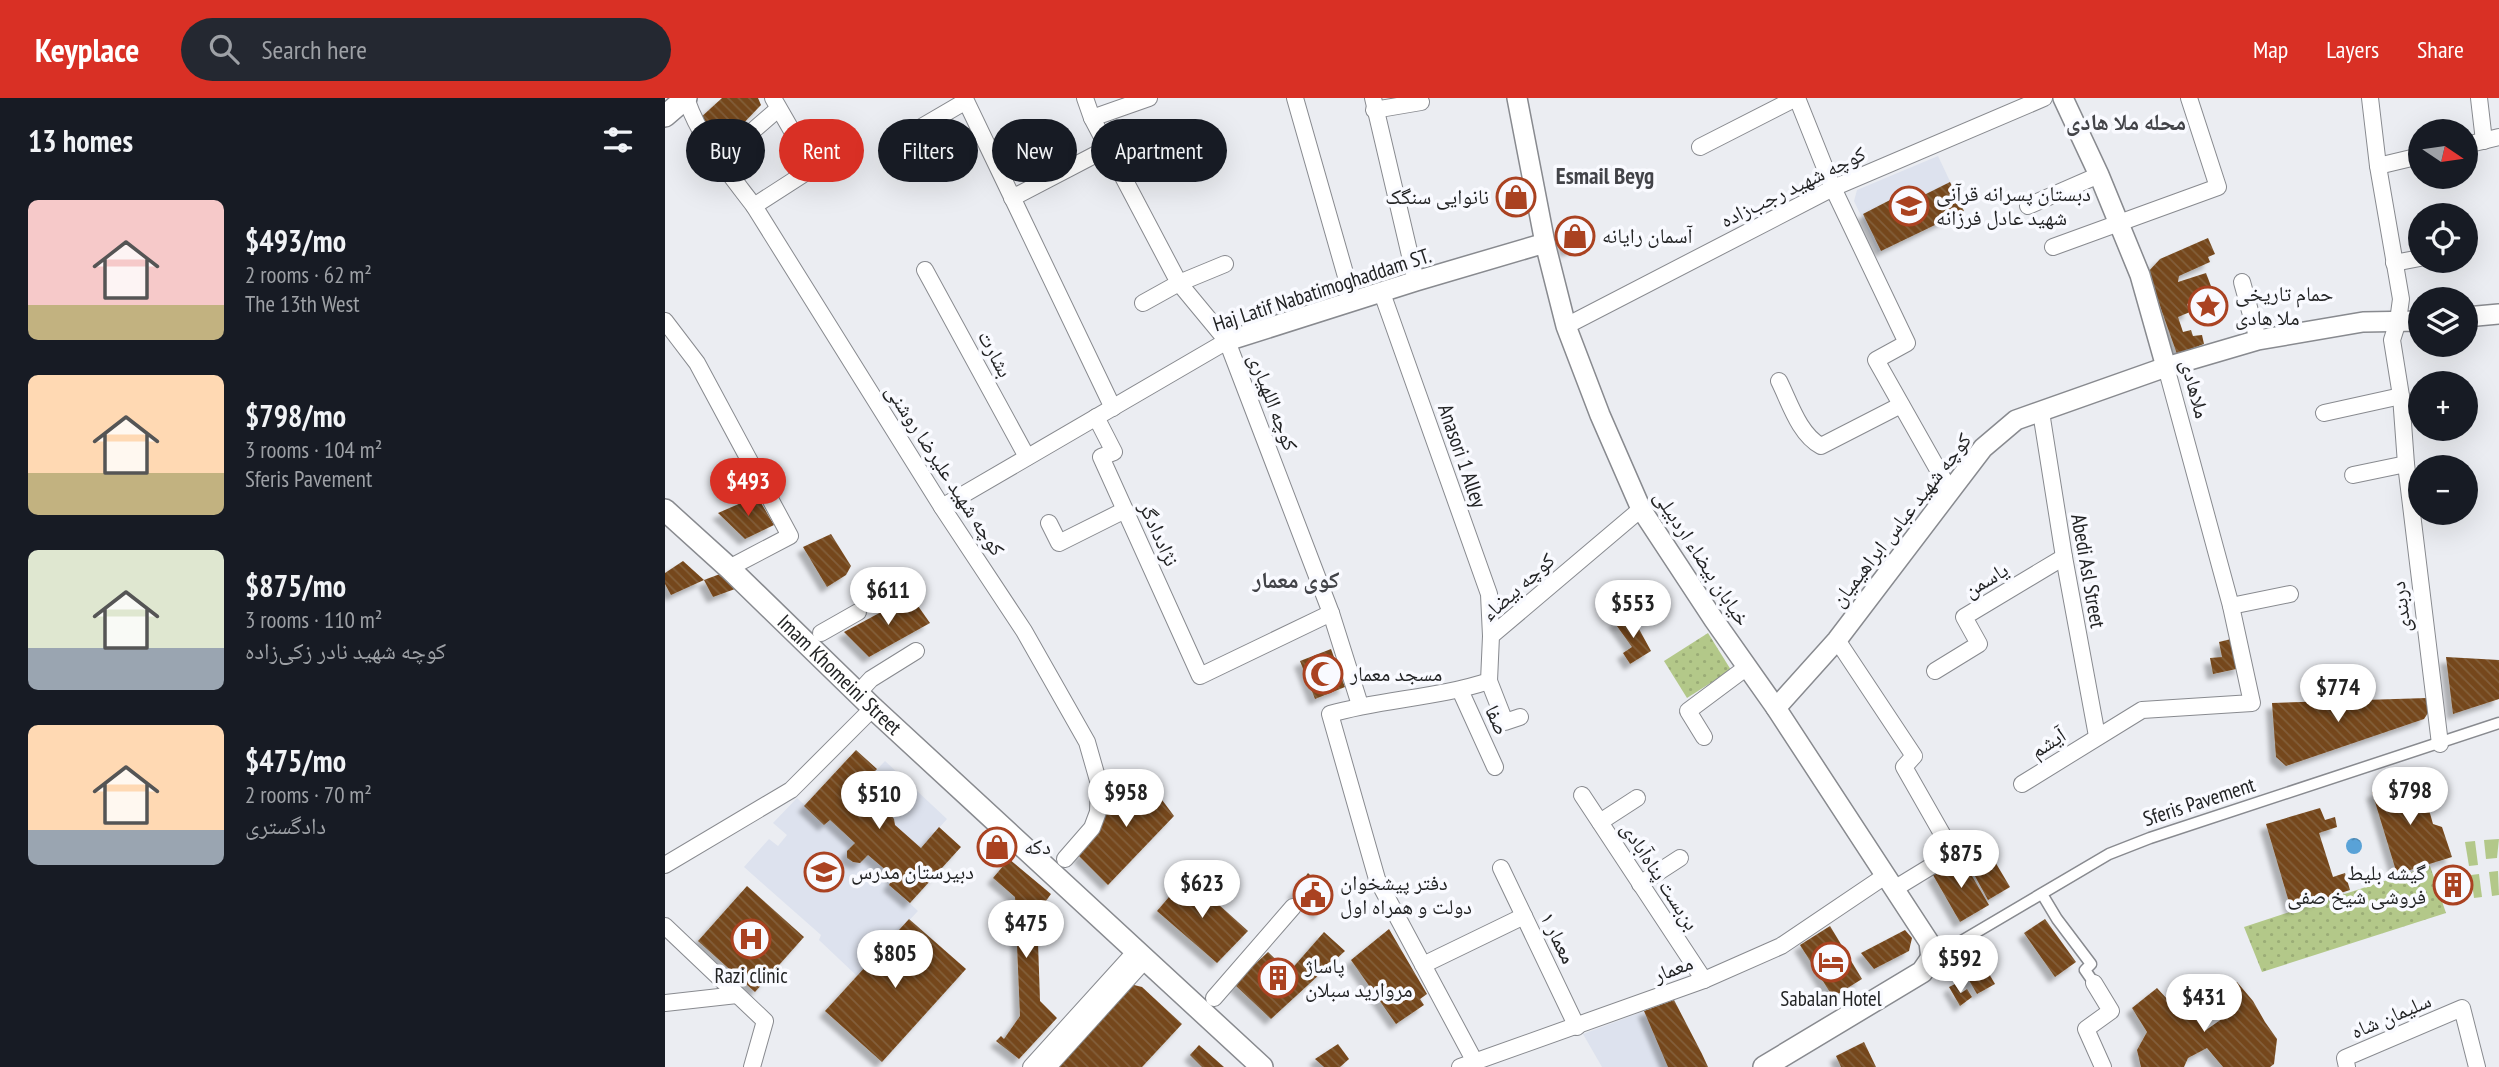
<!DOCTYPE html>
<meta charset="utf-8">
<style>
:root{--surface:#171b24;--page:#242831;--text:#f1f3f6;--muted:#9ea1a6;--accent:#d93025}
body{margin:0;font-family:"PT Sans Narrow","Noto Naskh Arabic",sans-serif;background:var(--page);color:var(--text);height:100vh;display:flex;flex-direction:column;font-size:26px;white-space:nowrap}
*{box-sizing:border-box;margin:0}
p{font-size:23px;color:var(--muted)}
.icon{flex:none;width:38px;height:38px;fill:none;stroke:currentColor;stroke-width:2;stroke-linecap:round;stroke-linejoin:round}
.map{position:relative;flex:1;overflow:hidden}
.drawer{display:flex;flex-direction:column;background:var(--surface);width:665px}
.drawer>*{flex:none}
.banner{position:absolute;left:21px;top:21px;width:665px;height:63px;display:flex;gap:14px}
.needle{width:46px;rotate:103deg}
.controls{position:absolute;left:1743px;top:21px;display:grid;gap:14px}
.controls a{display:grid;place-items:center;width:70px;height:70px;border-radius:50%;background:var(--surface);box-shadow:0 7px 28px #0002;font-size:35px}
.price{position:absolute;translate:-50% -60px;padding:0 16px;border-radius:24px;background:#fff;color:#222;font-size:23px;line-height:46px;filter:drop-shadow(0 2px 4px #0008)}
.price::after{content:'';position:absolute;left:50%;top:42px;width:21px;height:16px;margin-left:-10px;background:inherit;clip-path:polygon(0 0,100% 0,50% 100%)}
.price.on{background:var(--accent);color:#fff}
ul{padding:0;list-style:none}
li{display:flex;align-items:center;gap:21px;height:175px;padding:0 28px}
li span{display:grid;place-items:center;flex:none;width:196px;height:140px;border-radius:10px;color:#555}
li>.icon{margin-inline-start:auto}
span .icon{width:84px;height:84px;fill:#fffc;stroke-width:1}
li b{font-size:30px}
h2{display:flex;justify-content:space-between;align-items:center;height:84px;padding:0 28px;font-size:30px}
.chip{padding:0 24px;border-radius:32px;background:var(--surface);box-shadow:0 7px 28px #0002;font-size:24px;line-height:63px}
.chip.on{background:var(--accent);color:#fff}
header{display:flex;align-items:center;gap:42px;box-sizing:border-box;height:98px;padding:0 35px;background:var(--accent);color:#fff}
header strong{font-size:33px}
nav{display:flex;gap:38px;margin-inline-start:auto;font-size:24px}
.search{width:490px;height:63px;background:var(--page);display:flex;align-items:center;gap:18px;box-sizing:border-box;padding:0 24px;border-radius:38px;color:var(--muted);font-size:26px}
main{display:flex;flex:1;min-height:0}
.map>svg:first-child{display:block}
</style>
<header>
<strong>Keyplace</strong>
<div class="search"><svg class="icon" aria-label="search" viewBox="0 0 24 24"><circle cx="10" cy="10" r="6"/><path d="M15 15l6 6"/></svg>Search here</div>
<nav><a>Map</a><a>Layers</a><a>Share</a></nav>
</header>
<main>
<section class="drawer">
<h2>13 homes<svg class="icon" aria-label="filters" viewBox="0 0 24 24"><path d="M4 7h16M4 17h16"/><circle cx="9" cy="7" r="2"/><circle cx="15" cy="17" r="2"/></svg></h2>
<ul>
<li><span style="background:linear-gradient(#f6c9c9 75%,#c2b280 0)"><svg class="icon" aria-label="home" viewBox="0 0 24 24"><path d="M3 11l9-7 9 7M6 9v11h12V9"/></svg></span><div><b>$493/mo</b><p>2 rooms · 62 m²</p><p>The 13th West</p></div></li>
<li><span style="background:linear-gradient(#ffd9b3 70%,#c2b280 0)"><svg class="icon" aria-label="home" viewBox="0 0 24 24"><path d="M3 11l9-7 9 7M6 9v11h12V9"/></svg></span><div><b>$798/mo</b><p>3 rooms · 104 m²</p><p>Sferis Pavement</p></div></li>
<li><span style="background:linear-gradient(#dfe7d0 70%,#9aa5b1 0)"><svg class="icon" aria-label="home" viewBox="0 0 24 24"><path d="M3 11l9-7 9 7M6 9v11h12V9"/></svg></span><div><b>$875/mo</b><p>3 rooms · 110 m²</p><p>کوچه شهید نادر زکی‌زاده</p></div></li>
<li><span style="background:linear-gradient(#ffd9b3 75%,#9aa5b1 0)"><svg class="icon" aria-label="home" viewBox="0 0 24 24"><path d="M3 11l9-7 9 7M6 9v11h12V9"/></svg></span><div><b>$475/mo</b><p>2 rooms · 70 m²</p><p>دادگستری</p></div></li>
</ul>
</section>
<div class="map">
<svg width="1834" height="969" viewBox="0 0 1834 969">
<defs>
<pattern id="park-dots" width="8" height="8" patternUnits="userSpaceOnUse" patternTransform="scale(1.75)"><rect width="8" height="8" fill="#b3c889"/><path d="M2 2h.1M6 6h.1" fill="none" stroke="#9aac76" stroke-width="1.8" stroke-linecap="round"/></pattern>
<pattern id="water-ripples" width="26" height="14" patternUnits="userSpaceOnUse" patternTransform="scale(1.75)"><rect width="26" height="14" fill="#59a2d7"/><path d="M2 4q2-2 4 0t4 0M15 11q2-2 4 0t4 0" fill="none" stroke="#4984ae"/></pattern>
<pattern id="building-back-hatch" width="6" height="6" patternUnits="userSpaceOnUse" patternTransform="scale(1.75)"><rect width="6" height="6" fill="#75471b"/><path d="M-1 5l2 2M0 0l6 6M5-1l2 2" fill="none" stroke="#835f3b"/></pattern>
<filter id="shadow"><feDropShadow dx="-6" dy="6" stdDeviation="2" flood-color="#0004"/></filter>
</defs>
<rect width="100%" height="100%" fill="#ebedf2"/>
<g fill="#dde2ee">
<polygon points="1273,58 1299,113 1213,154 1189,103 1192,92"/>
<polygon points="220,663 282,721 224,786 253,813 192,878 154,842 156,837 79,769 104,741 113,748 122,737 108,725 132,700 160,726"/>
<polygon points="1009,902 1016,969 937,969 918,936"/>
</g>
<g fill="#b3c889">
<polygon points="1834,741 1832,760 1821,761 1819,742"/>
<polygon points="1810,743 1813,767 1804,768 1800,744"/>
<polygon points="1833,773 1834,797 1827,798 1824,774"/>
<polygon points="1814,776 1817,799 1809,800 1806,777"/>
</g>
<g fill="url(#park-dots)">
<polygon points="1043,535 1066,572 1022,600 999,563"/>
<polygon points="1765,768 1781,815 1597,874 1579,829"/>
</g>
<circle fill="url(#water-ripples)" cx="1689" cy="748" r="8"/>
<g fill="url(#building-back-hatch)" filter="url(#shadow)">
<polygon points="57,0 93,0 96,7 71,33 46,44 33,22"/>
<polygon points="1285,84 1299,113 1216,153 1198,116 1225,102 1229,112"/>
<polygon points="917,124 925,145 901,153 896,131"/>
<polygon points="1543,140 1550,156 1543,159 1545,164 1514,178 1513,184 1541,175 1549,196 1522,206 1525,214 1513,219 1518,234 1526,232 1528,238 1537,237 1539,246 1512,256 1483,174 1495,161"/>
<polygon points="92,398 109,427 80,441 53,415"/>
<polygon points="166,436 186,468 181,477 162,489 138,449"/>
<polygon points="18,463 39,482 6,497 0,486 0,475"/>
<polygon points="55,476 70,491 48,499 39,482"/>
<polygon points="246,498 265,525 204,559 179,534"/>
<polygon points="958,518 961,524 968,520 986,553 965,566 958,555 967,549 949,524"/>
<polygon points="1570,540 1576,570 1548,576 1545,560 1557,559 1554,544"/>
<polygon points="666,551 680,589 650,601 635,563"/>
<polygon points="1781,559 1834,562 1834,601 1788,616"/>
<polygon points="1762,600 1765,612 1759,621 1621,668 1611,659 1607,605"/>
<polygon points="191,652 212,671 192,693 217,715 224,715 229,721 230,727 256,750 274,729 296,749 245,805 224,787 229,779 203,757 195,765 188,764 182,760 182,753 190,745 165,722 159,727 139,708"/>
<polygon points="480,679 509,718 443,787 414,758 434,734 439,715 439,702"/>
<polygon points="1755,680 1768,726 1777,729 1787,759 1732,776 1707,694"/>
<polygon points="1655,710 1660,722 1670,719 1672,729 1654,735 1668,779 1680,775 1685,792 1626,811 1601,726"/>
<polygon points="1326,757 1345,789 1323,802 1305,769"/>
<polygon points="344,761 386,796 372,815 375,903 392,920 354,961 331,943 336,938 339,941 355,918 350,799 328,780"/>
<polygon points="1297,761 1324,807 1295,824 1268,777"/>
<polygon points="643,775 667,799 654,816 628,795"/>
<polygon points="522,778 583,833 552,865 492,813"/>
<polygon points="1792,781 1794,788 1783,793 1781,786"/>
<polygon points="82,788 139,839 90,894 33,843"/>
<polygon points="244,821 301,871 217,964 160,913"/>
<polygon points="1380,821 1411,864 1390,879 1359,835"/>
<polygon points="1165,828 1197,881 1168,899 1135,847"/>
<polygon points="724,831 762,896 755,901 759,907 731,926 686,862"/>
<polygon points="1240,832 1247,840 1244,853 1209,871 1196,855"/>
<polygon points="659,834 680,853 606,921 569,886 603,854 624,874"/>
<polygon points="1320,869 1330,886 1312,896 1302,879"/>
<polygon points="1572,884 1588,903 1600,924 1612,941 1609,966 1605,969 1558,969 1542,950 1523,960 1519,969 1476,969 1472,952 1482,934 1467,910 1492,890 1503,902 1511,901 1516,897 1541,932 1574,909 1562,892"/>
<polygon points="1290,886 1296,895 1302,891 1307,899 1295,908 1284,889"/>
<polygon points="469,887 477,889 517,926 477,969 392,969"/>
<polygon points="1009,902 1037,956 1043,969 1003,969 979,913"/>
<polygon points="1199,944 1211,969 1176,969 1171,958"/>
<polygon points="673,946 684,961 675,969 659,969 650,961"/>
<polygon points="534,947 559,969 537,969 525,957"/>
</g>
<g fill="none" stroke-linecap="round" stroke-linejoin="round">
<defs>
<g id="pedestrian">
<polyline points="1377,796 1392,821 1426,866 1420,872 1429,885"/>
<polyline points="1266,861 1444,756 1485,740 1834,625"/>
</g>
<g id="minor">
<path d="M 21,0 C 34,40 64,75 89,108 L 277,409 L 359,533 L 422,644 L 434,686 L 433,714 L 427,730 L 400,761"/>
<polyline points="108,0 131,40"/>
<polyline points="420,0 427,20 514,185 562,243 666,515 695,607"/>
<polyline points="630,0 688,203"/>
<polyline points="708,0 751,183"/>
<polyline points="1132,0 1168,90 1242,245 1211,262 1285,393"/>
<polyline points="1705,0 1713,68 1736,201 1733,223 1727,242 1736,298 1741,366 1775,646"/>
<polyline points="1814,0 1819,43"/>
<polyline points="709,12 756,4"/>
<polyline points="427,20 484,0"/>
<polyline points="248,34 301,3 448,310"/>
<polyline points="1801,47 1834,39"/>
<polyline points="1035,49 1131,0"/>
<polyline points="54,62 113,11"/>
<polyline points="1713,68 1755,58"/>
<polyline points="453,70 516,45"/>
<polyline points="347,100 443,50"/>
<polyline points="89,108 151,68"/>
<polyline points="1363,108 1434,77"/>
<polyline points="1388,149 1553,89 1524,0"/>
<polyline points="1729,165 1755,160"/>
<polyline points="260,172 362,359"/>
<polyline points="1577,184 1593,242"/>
<polyline points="717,195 824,496 826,538"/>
<polyline points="478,205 514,185 560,166"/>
<polyline points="0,223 32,265 125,438 64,470"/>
<polyline points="901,228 1168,90 1379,0"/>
<path d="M 1114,283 C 1125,305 1134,336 1156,348 L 1236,307"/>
<polyline points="1376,314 1399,459 1432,638"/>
<polyline points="1659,315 1736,298"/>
<polyline points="431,319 449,354 436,359 535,578 666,515"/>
<polyline points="1688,377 1741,366"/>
<polyline points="277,409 562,243"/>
<polyline points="384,425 394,445 460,412"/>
<polyline points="1566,508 1625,496"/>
<polyline points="156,535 193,514"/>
<polyline points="1172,542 1249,658 1239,669 1288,755 1229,791"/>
<polyline points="1270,573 1314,546 1299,519 1399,459"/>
<polyline points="824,583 840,624 855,619"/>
<polyline points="795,592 830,669"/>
<polyline points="193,595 206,581 251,553"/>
<polyline points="1039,639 1023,613 1082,569"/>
<polyline points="1357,686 1477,612 1587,605 1566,508 1501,269"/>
<polyline points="917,697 1039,882"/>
<polyline points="935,724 972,700"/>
<polyline points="0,767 126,692 208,610"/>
<polyline points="836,770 912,929"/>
<polyline points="975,786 1015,760"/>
<polyline points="0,828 100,923 87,969"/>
<polyline points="758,867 859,818"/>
<polyline points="1429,885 1446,913 1421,931 1438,969"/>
<polyline points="549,900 628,809"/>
<polyline points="0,905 72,897"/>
<path d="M 810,964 L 712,781 L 665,616 C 717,601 773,600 824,583 L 826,538 L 976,411"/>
<polyline points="366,969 471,853"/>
<polyline points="383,969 480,862"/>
<polyline points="795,969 1039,882 1116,848 1220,778"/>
<polyline points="1682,969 1680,960 1797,910 1812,969"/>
</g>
<g id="tertiary">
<polyline points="852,0 880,145 901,228 935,317 976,411 1049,522 1111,610 1264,844 1266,861"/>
<polyline points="1398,0 1434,77 1475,177 1501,269"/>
<polyline points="1801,219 1834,216"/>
<polyline points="562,243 751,183 880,145"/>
<polyline points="1111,610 1172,542 1318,350 1351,322 1501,269 1593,242 1698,224 1755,223"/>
</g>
<g id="secondary">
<polyline points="0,18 21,0"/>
<path id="s1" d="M 0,412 L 64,470 L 208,610 L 597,969"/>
<polyline points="1099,969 1257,874 1266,861"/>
</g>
</defs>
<use href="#pedestrian" stroke="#888a8f" stroke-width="13"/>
<use href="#minor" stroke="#888a8f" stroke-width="18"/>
<use href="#tertiary" stroke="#888a8f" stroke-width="22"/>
<use href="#secondary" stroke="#888a8f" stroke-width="24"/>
<use href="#pedestrian" stroke="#fff" stroke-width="10"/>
<use href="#minor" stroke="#fff" stroke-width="16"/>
<use href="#tertiary" stroke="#fff" stroke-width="19"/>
<use href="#secondary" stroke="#fff" stroke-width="21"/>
</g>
<defs>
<symbol id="shop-ring" viewBox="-11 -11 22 22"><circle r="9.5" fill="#f9faff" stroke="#aa4221" stroke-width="1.5"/><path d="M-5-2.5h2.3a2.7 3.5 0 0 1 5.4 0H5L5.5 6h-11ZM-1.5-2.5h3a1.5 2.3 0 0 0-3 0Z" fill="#aa4221"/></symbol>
<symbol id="school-ring" viewBox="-11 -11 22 22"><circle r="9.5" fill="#f9faff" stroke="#aa4221" stroke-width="1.5"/><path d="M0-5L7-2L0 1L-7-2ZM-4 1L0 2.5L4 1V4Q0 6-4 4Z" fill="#aa4221"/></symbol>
<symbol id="sight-ring" viewBox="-11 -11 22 22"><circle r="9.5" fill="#f9faff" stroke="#aa4221" stroke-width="1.5"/><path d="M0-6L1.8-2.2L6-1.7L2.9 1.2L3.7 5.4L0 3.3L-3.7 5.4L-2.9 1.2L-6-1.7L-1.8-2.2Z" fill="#aa4221"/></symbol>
<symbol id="mosque-ring" viewBox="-11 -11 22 22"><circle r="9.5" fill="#f9faff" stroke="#aa4221" stroke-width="1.5"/><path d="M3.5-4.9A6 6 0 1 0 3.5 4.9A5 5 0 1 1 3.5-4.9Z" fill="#aa4221"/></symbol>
<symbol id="building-ring" viewBox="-11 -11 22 22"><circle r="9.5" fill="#f9faff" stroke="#aa4221" stroke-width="1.5"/><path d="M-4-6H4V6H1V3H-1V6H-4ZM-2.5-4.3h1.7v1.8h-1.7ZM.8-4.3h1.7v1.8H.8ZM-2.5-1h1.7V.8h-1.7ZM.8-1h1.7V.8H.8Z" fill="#aa4221"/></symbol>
<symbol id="civic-ring" viewBox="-11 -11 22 22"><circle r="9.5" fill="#f9faff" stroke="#aa4221" stroke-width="1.5"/><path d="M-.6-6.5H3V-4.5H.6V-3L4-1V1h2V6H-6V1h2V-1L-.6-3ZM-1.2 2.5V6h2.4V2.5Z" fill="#aa4221"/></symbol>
<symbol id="hospital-ring" viewBox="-11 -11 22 22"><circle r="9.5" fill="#f9faff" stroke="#aa4221" stroke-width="1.5"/><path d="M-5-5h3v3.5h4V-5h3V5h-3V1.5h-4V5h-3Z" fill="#aa4221"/></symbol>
<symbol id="hotel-ring" viewBox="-11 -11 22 22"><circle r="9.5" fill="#f9faff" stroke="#aa4221" stroke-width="1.5"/><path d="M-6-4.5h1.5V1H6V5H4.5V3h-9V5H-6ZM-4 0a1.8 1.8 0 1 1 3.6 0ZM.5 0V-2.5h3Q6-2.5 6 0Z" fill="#aa4221"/></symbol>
</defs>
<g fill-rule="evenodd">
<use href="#shop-ring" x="829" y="77" width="44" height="44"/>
<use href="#school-ring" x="1222" y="86" width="44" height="44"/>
<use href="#shop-ring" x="888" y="116" width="44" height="44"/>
<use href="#sight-ring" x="1521" y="186" width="44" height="44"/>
<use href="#mosque-ring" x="636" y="554" width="44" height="44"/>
<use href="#shop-ring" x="310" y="727" width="44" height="44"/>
<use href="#school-ring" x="137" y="752" width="44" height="44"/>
<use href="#building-ring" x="1766" y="765" width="44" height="44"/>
<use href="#civic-ring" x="626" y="775" width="44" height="44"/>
<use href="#hospital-ring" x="64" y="819" width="44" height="44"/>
<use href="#hotel-ring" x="1144" y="842" width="44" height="44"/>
<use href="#building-ring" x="591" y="858" width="44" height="44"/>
</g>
<g text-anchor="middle" stroke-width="7" stroke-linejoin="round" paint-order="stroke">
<g font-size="21" fill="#222324" stroke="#f9faff">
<text transform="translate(1128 89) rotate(-26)" y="7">کوچه شهید رجب‌زاده</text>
<text transform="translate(657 192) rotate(-18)" y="7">Haj Latif Nabatimoghaddam ST.</text>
<text transform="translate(330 256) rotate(62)" y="7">بشارت</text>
<text transform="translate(1530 291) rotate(75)" y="7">ملاهادی</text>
<text transform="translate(608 304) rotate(69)" y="7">کوچه اللهیاری</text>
<text transform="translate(797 358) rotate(71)" y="7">Anasori 1 Alley</text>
<text transform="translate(280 372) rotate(57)" y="7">کوچه شهید علیرضا روشنی</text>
<text transform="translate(1236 422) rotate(-52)" y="7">کوچه شهید عباس ابراهیمیان</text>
<text transform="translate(494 436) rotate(66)" y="7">نژاددادگر</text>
<text transform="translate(1037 460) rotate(57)" y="7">خیابان بیضاء اردبیلی</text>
<text transform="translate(1423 473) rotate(80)" y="7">Abedi Asl Street</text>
<text transform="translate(1321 482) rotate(-31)" y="7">یاسمن</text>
<text transform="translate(853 489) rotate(-42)" y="7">کوچه بیضاء</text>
<text transform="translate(1736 509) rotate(-97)" y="7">دربندی</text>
<text dy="7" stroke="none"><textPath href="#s1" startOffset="240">Imam Khomeini Street</textPath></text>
<text transform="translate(832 622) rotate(66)" y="7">صفا</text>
<text transform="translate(1383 645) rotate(-33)" y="7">آیشم</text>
<text transform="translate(1534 704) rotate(-18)" y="7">Sferis Pavement</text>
<text transform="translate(995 778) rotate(57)" y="7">بن‌بست پناه‌آبادی</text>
<text transform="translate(893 840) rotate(64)" y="7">معمار ۱</text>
<text transform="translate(1008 871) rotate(-21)" y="7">معمار</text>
<text transform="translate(1726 918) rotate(-23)" y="7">سلیمان شاه</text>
</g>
<g font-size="21" fill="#222324" stroke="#f9faff" text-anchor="start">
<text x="1271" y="103">دبستان پسرانه قرآنی<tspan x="1271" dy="24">شهید عادل فرزانه</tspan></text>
<text x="824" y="106" text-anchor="end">نانوایی سنگک</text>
<text x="937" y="145">آسمان رایانه</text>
<text x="1570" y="203">حمام تاریخی<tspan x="1570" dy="24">ملا هادی</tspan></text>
<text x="685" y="583">مسجد معمار</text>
<text x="359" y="756">دکه</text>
<text x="186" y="781">دبیرستان مدرس</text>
<text x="1761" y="782" text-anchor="end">گیشه بلیط<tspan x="1761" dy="24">فروشی شیخ صفی</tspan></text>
<text x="675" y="792">دفتر پیشخوان<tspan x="675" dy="24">دولت و همراه اول</tspan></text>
<text x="640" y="875">پاساژ<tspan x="640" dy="24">مروارید سبلان</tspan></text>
<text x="86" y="885" text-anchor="middle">Razi clinic</text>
<text x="1166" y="908" text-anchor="middle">Sabalan Hotel</text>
</g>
<g font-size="23" font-weight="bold" fill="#424348" stroke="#f9faff">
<text x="1461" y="32">محله ملا هادی</text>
<text x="940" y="86">Esmail Beyg</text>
<text x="631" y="490">کوی معمار</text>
</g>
</g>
</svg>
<div class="controls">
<a><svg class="needle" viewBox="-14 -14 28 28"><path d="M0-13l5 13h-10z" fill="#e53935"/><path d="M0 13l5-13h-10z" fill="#9ea1a6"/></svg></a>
<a><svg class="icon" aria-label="locate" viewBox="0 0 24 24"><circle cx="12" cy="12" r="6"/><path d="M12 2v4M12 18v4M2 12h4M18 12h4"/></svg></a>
<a><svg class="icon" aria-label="layers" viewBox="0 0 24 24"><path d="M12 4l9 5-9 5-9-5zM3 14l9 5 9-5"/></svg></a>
<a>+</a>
<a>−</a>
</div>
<b class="price on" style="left:83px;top:420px">$493</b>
<b class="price" style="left:223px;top:529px">$611</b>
<b class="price" style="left:968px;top:542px">$553</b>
<b class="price" style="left:1673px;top:626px">$774</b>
<b class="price" style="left:1745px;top:729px">$798</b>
<b class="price" style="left:461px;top:731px">$958</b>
<b class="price" style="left:214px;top:733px">$510</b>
<b class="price" style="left:1296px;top:792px">$875</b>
<b class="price" style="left:537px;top:822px">$623</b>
<b class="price" style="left:361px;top:862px">$475</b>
<b class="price" style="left:230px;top:892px">$805</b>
<b class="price" style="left:1295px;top:897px">$592</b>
<b class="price" style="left:1539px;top:936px">$431</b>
<div class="banner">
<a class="chip">Buy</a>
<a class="chip on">Rent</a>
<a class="chip">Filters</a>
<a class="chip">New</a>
<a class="chip">Apartment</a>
</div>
</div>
</main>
